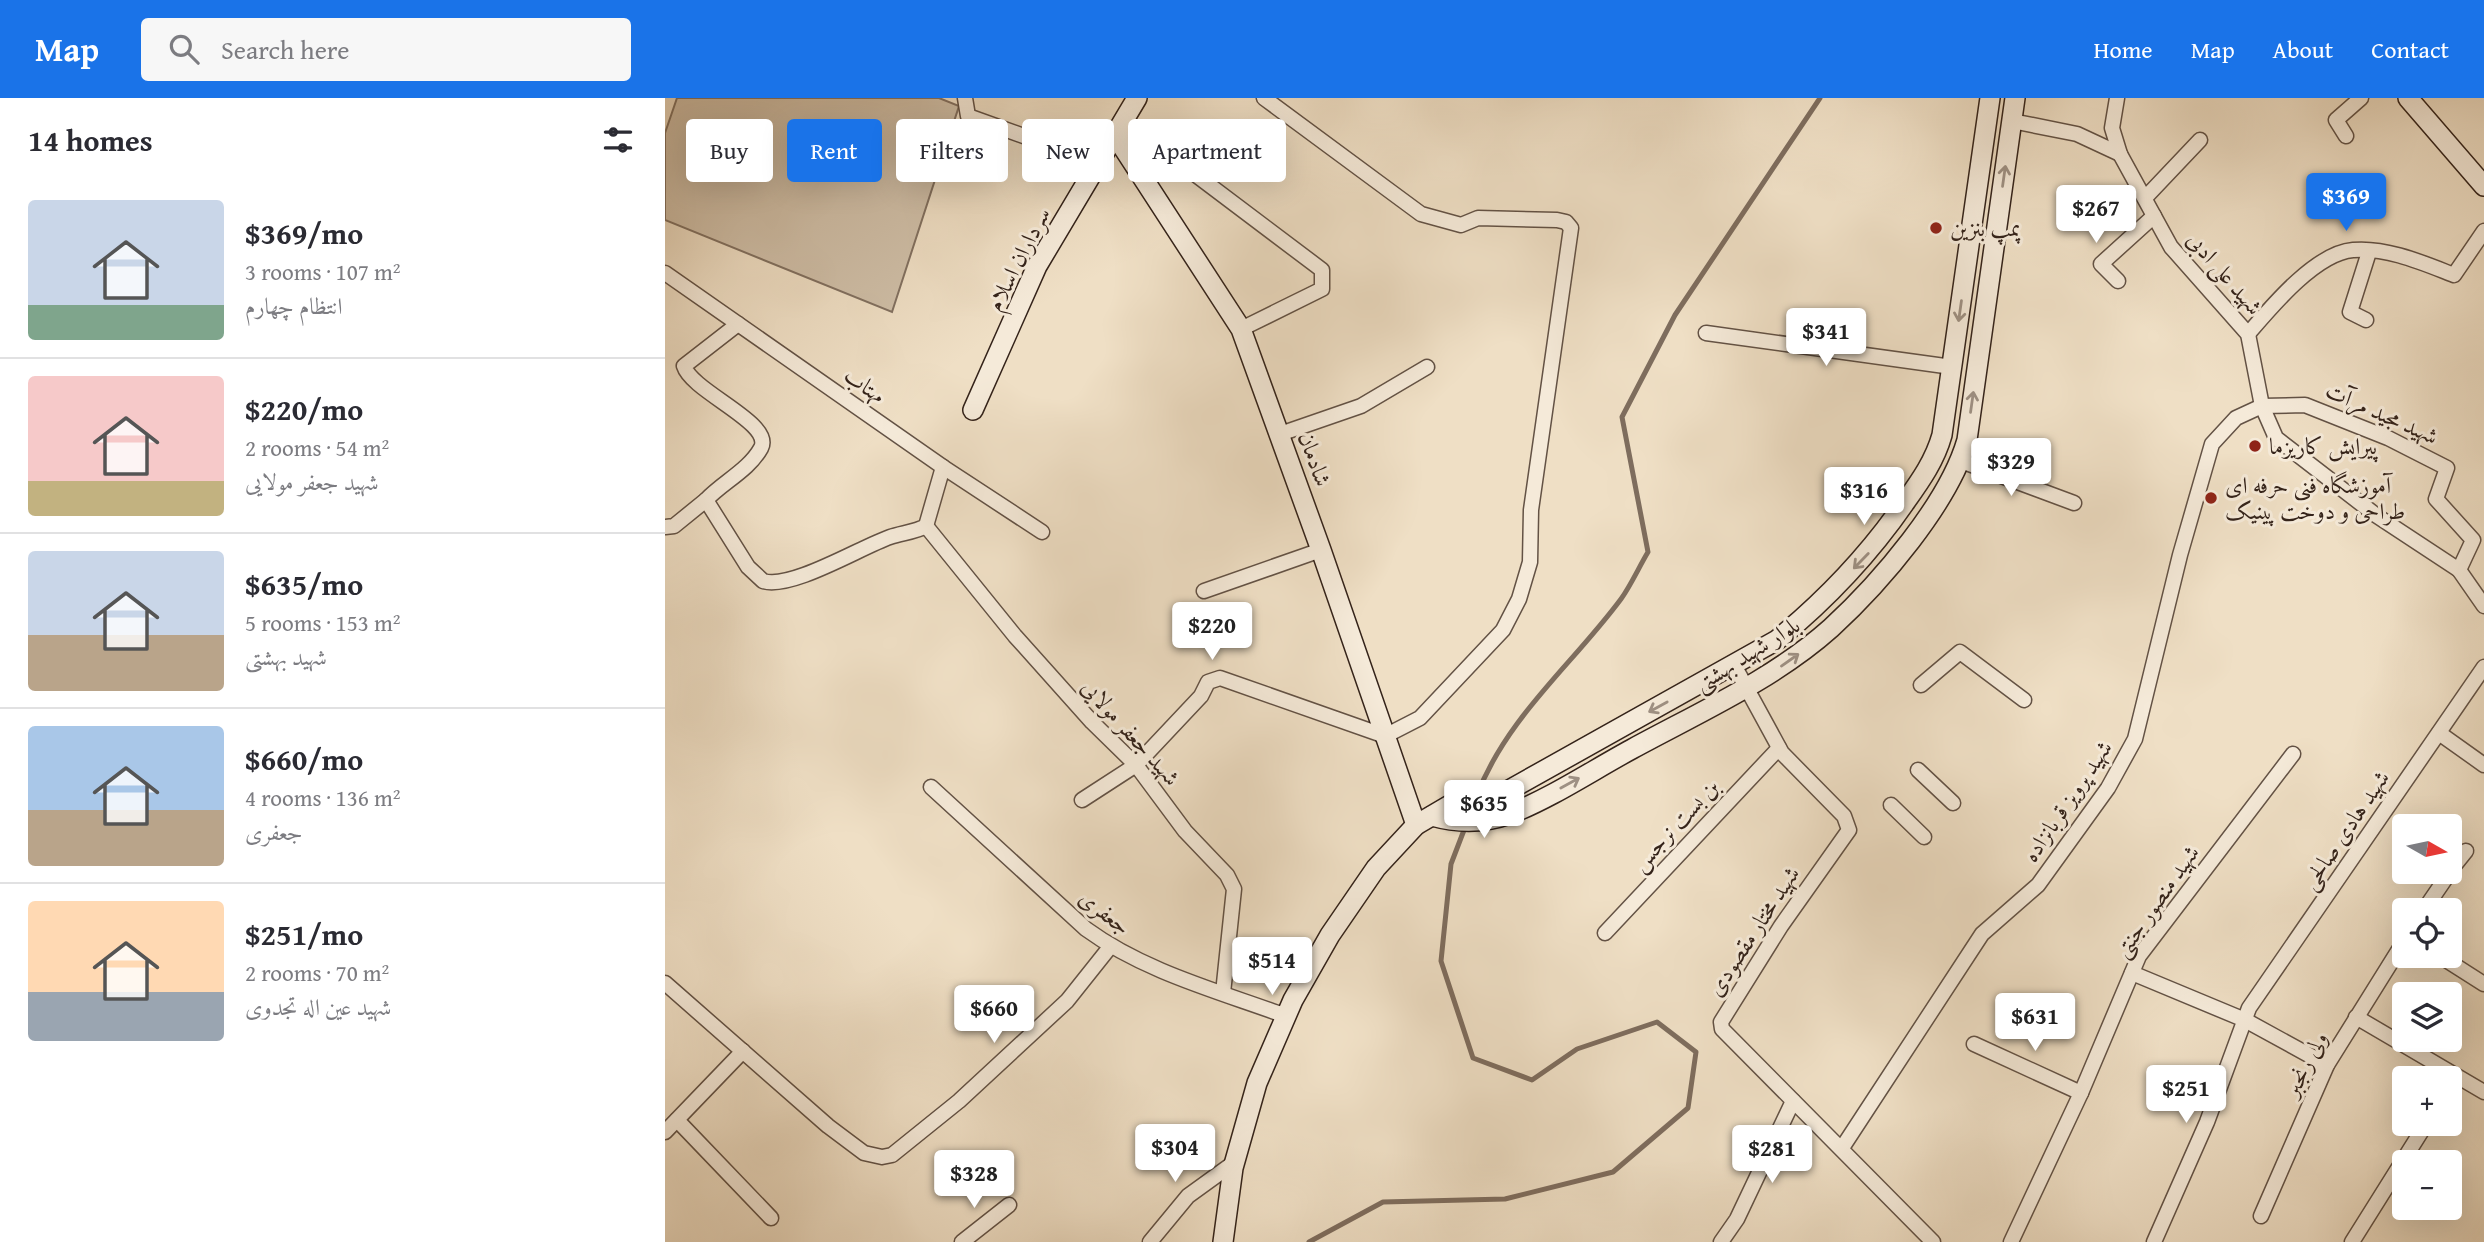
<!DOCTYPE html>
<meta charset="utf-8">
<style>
:root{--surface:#fff;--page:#f7f7f7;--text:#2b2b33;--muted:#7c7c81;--line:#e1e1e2;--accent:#1a73e8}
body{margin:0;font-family:"Gentium Book Plus",Amiri,serif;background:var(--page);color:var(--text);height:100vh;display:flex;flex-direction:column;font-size:26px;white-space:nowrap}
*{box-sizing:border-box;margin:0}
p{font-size:23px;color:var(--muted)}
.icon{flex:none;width:38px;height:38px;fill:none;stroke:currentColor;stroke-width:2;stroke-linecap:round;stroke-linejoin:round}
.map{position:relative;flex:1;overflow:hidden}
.panel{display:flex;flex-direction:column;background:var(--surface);width:665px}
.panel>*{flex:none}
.hud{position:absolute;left:21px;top:21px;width:665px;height:63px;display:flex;gap:14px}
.needle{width:46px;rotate:99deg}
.buttons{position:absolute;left:1727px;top:716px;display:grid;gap:14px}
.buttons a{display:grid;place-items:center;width:70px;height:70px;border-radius:7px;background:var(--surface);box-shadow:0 7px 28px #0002;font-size:35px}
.price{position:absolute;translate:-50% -60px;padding:0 16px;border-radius:7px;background:#fff;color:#222;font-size:23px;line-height:46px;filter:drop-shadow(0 2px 4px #0008)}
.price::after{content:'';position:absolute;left:50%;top:42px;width:21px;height:16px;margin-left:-10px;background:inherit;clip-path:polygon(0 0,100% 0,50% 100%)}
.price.selected{background:var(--accent);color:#fff}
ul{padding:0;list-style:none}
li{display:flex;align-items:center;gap:21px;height:175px;padding:0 28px}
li+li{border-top:2px solid var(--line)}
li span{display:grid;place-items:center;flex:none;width:196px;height:140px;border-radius:7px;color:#555}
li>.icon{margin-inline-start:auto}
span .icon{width:84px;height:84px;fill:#fffc;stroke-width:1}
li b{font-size:30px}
h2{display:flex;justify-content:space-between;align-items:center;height:84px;padding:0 28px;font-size:30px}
.pill{padding:0 24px;border-radius:7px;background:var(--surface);box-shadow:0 7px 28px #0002;font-size:24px;line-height:63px}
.pill.selected{background:var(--accent);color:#fff}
header{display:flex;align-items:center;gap:42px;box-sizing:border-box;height:98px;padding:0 35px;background:var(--accent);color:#fff}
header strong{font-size:33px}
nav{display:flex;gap:38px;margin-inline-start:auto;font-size:24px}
.search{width:490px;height:63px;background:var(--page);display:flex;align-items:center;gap:18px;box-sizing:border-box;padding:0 24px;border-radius:7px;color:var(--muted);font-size:26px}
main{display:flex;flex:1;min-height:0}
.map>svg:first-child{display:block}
</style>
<header>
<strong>Map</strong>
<div class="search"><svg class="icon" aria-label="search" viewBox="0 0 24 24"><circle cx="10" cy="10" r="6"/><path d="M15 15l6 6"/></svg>Search here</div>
<nav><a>Home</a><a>Map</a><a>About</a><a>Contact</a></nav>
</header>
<main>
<section class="panel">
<h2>14 homes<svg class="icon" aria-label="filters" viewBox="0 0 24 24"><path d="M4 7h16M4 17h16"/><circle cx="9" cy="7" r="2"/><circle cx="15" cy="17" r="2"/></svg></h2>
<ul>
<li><span style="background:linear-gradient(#c9d6e8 75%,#7fa58c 0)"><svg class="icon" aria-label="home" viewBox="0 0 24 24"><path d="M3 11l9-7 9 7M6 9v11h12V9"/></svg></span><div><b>$369/mo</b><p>3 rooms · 107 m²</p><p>انتظام چهارم</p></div></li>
<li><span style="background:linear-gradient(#f6c9c9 75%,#c2b280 0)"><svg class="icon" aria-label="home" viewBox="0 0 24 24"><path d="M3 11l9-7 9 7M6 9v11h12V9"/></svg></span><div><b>$220/mo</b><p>2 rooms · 54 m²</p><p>شهید جعفر مولایی</p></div></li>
<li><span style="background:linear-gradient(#c9d6e8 60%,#b9a48a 0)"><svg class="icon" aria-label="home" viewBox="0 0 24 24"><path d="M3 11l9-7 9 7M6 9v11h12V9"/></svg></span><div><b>$635/mo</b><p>5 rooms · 153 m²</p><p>شهید بهشتی</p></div></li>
<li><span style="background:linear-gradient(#a9c7e8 60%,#b9a48a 0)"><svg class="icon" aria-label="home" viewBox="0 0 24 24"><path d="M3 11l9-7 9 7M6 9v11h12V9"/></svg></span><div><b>$660/mo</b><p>4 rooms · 136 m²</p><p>جعفری</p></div></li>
<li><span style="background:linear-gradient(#ffd9b3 65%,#9aa5b1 0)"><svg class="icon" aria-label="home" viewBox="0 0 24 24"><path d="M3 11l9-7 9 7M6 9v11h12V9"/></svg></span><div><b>$251/mo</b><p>2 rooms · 70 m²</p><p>شهید عین اله تجدوی</p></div></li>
</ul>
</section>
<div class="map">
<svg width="1819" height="1144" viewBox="0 0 1819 1144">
<rect width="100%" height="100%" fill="#efdfc5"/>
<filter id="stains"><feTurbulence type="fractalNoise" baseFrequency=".00286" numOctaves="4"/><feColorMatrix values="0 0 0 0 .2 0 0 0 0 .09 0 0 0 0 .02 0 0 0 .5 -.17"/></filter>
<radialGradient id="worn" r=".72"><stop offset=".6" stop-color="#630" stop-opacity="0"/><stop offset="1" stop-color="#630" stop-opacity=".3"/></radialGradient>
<polygon fill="#cfbfa8" stroke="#827161" stroke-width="2" points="12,0 274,0 294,8 227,214 0,122 0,35"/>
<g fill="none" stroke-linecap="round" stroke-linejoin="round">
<g stroke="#7e6d5e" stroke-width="5">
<path d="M 812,697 C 842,619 907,567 956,501 C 966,487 974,469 983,454 L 957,319 L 1010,217 L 1155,0"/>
<polyline points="644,1144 718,1104 840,1101 948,1074 1023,1010 1031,954 992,924 912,951 867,982 808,960 776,863 786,766 809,706"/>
</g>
<defs>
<g id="street">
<polyline points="300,0 303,18 434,65"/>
<polyline points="1452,0 1447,30 1455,56 1506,149 1583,236 1597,308 1611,340 1712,418 1794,472 1819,508"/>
<polyline points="1347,23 1412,36 1455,56"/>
<polyline points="450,37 470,34 478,37 657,172 657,191 576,231"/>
<polyline points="1681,38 1671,22 1696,0"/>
<polyline points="1480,100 1535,42"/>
<polyline points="0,175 278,369 377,434"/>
<polyline points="1453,183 1436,166 1489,118"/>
<polyline points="1701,222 1685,214 1704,154"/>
<path d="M 73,226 L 19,268 C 27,294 109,325 96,350 C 84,372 58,384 41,402 L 83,469 L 98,483 C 126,492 196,449 225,439 C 236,435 251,434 261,428 L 278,369"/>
<polyline points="1041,235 1287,269"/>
<path d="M 1583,236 C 1607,208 1651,155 1688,152 C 1722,149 1758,165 1789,177 L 1819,133"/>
<polyline points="615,336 696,308 762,269"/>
<polyline points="1296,363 1409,405"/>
<polyline points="261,428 350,538 427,624 471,667 520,733 562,777 569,791 558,895"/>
<polyline points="0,429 9,428 41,402"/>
<polyline points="539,493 656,452"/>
<polyline points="1069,567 1117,655 1179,718 1184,732 1116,828 1056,924 1057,931 1268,1144"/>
<polyline points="1256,587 1295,554 1359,602"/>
<polyline points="1774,635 1819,667"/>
<polyline points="1253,672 1288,705"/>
<path d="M 266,689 L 421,831 C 480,874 553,893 621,918"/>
<polyline points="417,702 471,667 536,598 543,584 555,580 720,638 755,620 838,532 854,501 865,464 866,412 906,130 901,124 892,122 813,120 796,127 756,116 599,0"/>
<polyline points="1226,707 1259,739"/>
<polyline points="1785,773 1801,753"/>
<polyline points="1759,812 1785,774"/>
<polyline points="940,835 1114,650"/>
<polyline points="1775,858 1819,886"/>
<polyline points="1467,875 1580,922 1662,967"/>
<polyline points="0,885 163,1028 199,1055 217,1059 227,1057 294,1003 402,903 445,849"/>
<polyline points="1691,919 1819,994"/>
<polyline points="1309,946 1416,995"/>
<polyline points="12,1022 106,1120"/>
<polyline points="0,1034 78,953"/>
<polyline points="1177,1050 1317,836 1373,787 1443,690 1470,641 1515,457 1547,346 1571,320 1597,308 1640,307 1723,340 1782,370 1771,401 1808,442 1794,472"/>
<polyline points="1596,1118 1662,967 1740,842"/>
<polyline points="297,1144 344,1107"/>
<polyline points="485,1144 523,1098 570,1064"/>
<polyline points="1056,1144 1072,1121 1128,1003"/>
<polyline points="1346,1144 1416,995 1474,858 1628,656"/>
<polyline points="1489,1144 1542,1024 1584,910 1819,569"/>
<polyline points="1687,1144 1761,1026"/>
</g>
<g id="secondary">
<polyline points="1743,0 1819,88"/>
<polyline points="450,37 576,231 656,452 751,727"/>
<polyline points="308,312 372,168 472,0"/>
<path d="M 767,718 C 792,725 820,725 845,716 C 888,699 928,672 967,651 C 1035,614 1109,581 1166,530 C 1215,485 1284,405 1302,342 L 1350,0"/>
<path d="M 558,1144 L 568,1070 L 592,985 L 628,902 L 665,837 L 711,770 L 751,727 L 785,707 L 837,696 L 1112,542 C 1162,501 1204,457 1241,403 C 1256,382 1270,362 1277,337 L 1325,0"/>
</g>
</defs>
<use href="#street" stroke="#635245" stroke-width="17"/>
<use href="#secondary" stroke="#34231a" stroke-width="22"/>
<use href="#street" stroke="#f5ead9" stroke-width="14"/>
<use href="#secondary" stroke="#f5ead9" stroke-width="19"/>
</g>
<defs><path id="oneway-shaft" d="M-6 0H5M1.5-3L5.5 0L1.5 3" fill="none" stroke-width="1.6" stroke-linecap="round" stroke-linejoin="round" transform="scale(1.75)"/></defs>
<g stroke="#9e9083">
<use href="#oneway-shaft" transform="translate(1339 78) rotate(-82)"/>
<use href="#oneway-shaft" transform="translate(1295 213) rotate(98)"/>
<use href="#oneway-shaft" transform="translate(1307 304) rotate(-82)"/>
<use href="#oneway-shaft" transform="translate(1196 463) rotate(134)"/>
<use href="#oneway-shaft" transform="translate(1125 562) rotate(-35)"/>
<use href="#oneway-shaft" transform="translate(993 609) rotate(151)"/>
<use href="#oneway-shaft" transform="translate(905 685) rotate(-29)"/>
</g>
<g fill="#8f2418" stroke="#f5ead9" stroke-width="2.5">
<circle cx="1271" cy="130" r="7"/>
<circle cx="1590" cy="348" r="7"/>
<circle cx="1546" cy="400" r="7"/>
</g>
<g text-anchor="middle" stroke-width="6" stroke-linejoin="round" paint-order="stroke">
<g font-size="23" fill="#34231a" stroke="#f5ead9" text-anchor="start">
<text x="1285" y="138">پمپ بنزین</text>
<text x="1604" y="356">پیرایش کاریزما</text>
<text x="1560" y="395">آموزشگاه فنی حرفه ای<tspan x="1560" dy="26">طراحی و دوخت پینیک</tspan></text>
</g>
<g font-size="23" fill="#34231a" stroke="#f5ead9">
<text transform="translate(353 161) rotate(-63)" y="8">سرداران اسلام</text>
<text transform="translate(1560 175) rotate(49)" y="8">شهید علی ادبی</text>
<text transform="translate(200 287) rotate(35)" y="8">مهتاب</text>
<text transform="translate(1717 315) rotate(24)" y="8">شهید مجید مرآت</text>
<text transform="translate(650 361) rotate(70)" y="8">شادمان</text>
<text transform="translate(1082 556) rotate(-32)" y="8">بلوار شهید بهشتی</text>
<text transform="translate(466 634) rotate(48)" y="8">شهید جعفر مولایی</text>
<text transform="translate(1402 703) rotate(-56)" y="8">شهید پرویز قربانزاده</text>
<text transform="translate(1010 727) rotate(-47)" y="8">بن بست نرجس</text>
<text transform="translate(1680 732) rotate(-56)" y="8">شهید هادی صالحی</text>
<text transform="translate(1491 803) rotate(-55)" y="8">شهید منصور جنتی</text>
<text transform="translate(440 814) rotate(38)" y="8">جعفری</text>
<text transform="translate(1088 833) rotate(-57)" y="8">شهید مختار مقصودی</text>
<text transform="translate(1640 966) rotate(-63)" y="8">ولی رنجبر</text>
</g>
</g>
<rect width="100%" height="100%" filter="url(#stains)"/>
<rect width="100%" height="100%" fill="url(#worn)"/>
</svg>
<div class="buttons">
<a><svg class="needle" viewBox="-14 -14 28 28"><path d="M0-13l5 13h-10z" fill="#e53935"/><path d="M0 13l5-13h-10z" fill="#7c7c81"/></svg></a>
<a><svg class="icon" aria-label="locate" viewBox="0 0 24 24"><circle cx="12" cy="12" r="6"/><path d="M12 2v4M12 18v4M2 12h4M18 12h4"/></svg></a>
<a><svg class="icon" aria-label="layers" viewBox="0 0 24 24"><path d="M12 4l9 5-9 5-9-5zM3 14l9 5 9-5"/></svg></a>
<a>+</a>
<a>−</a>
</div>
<b class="price selected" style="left:1681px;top:135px">$369</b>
<b class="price" style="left:1431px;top:147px">$267</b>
<b class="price" style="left:1161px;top:270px">$341</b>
<b class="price" style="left:1346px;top:400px">$329</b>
<b class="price" style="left:1199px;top:429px">$316</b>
<b class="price" style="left:547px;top:564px">$220</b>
<b class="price" style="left:819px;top:742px">$635</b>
<b class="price" style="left:607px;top:899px">$514</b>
<b class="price" style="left:329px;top:947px">$660</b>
<b class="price" style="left:1370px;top:955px">$631</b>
<b class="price" style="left:1521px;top:1027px">$251</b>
<b class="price" style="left:510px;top:1086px">$304</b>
<b class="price" style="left:1107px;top:1087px">$281</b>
<b class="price" style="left:309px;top:1112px">$328</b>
<div class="hud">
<a class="pill">Buy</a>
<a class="pill selected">Rent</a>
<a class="pill">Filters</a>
<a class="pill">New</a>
<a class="pill">Apartment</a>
</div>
</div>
</main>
